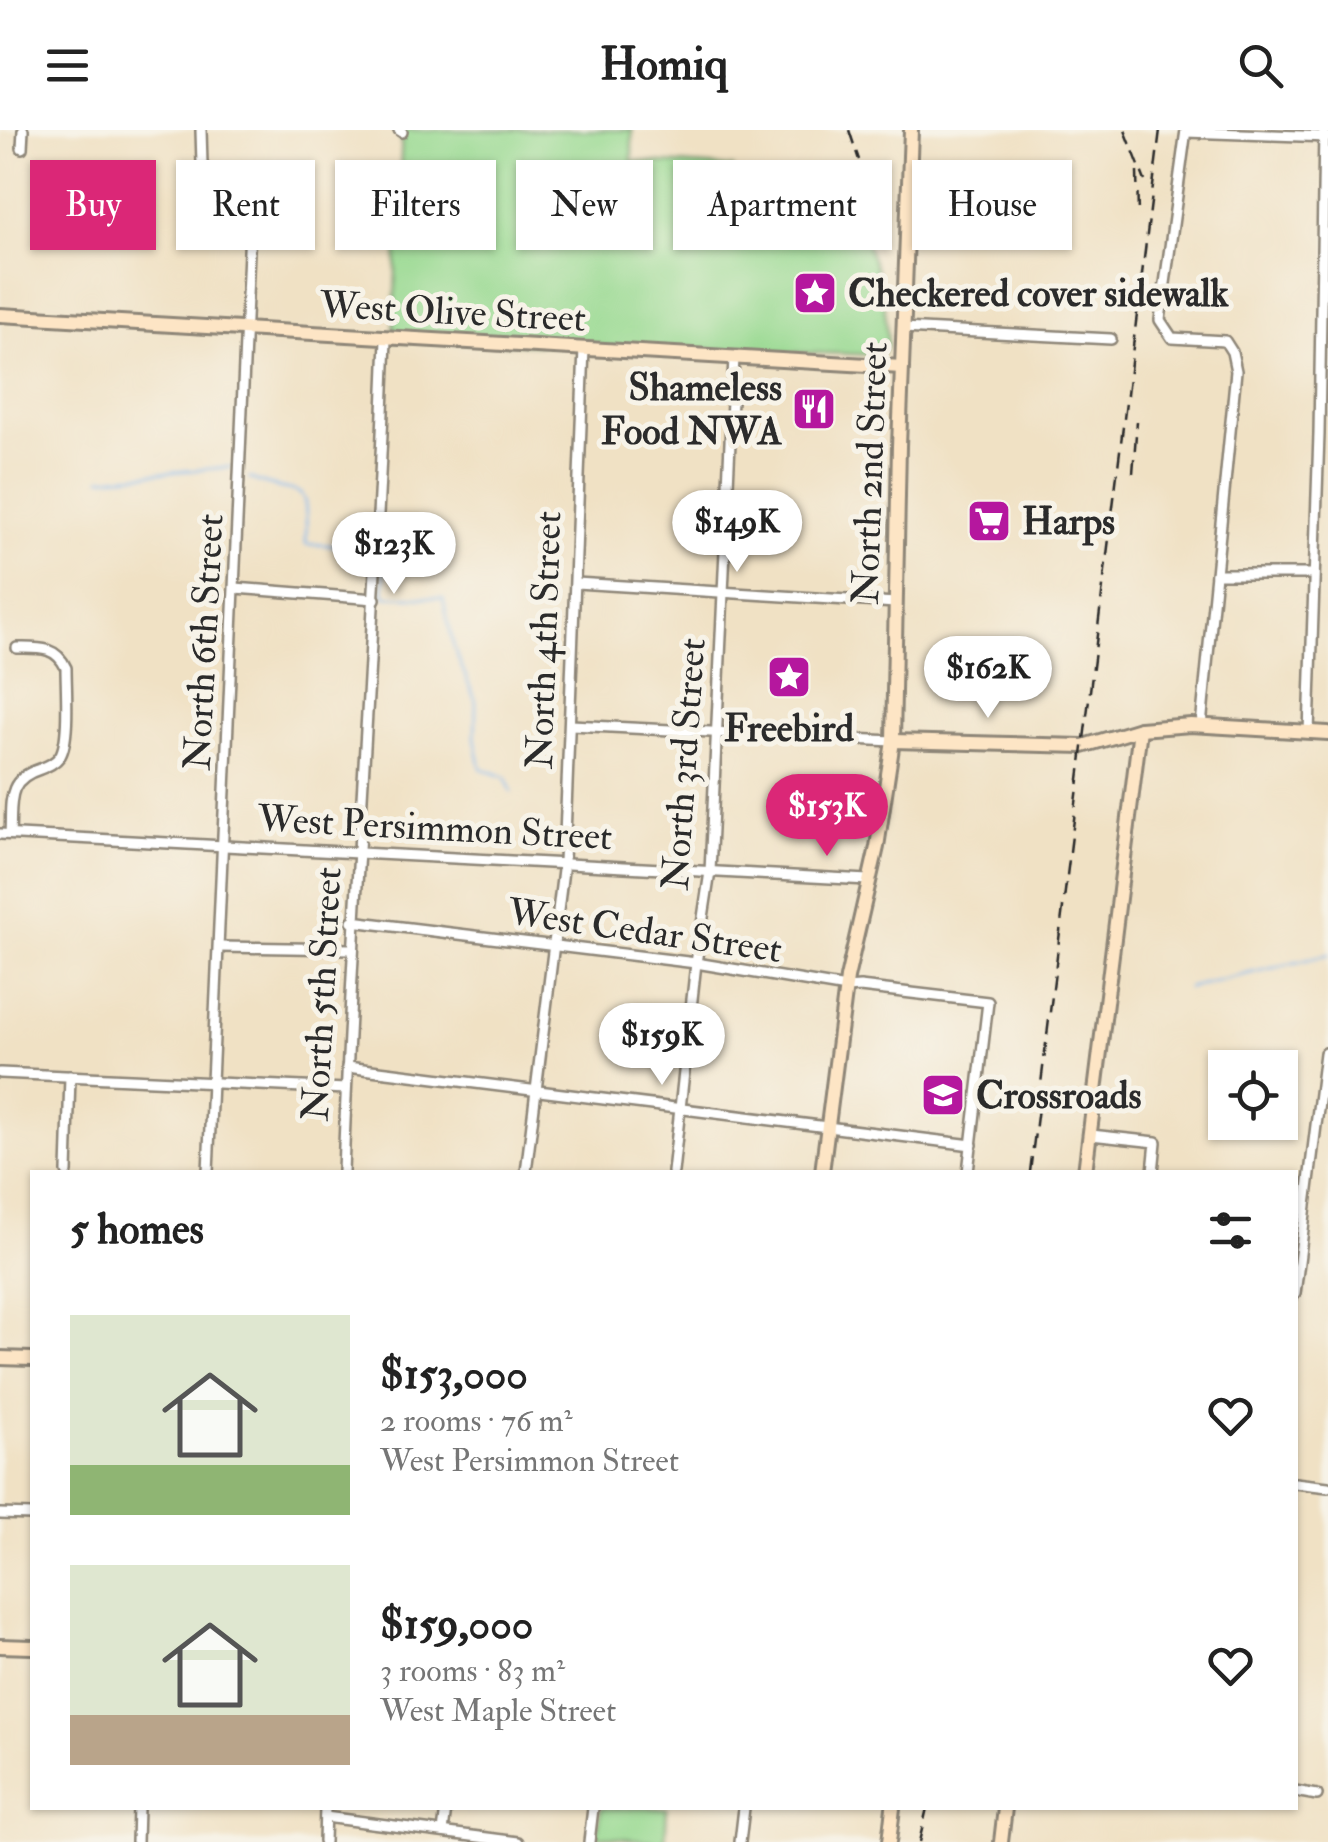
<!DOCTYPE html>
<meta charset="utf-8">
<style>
:root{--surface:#fff;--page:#f6f6f6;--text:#222;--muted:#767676;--accent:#db2777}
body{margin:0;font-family:"IM FELL Double Pica",serif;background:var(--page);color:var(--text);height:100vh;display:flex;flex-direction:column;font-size:38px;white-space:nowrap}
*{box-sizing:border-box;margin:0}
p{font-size:32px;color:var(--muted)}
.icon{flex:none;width:55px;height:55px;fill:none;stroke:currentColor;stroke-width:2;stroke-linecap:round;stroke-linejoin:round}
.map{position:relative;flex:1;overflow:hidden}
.sheet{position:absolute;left:30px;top:1040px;width:1268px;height:640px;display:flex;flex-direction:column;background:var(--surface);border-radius:0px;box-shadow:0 2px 8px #0004}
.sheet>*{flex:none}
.banner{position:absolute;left:30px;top:30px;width:1270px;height:90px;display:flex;gap:20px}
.tools{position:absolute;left:1208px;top:920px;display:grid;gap:20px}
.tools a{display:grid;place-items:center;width:90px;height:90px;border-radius:0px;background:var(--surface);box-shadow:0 2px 8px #0004;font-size:50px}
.price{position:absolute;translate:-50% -85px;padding:0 22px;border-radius:35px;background:#fff;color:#222;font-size:32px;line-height:65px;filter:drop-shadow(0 2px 5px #0008)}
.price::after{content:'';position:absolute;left:50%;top:60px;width:30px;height:22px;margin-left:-15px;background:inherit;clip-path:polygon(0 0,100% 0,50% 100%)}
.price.current{background:var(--accent);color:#fff}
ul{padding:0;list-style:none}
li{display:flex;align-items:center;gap:30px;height:250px;padding:0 40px}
li span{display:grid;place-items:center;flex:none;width:280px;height:200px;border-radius:0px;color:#555}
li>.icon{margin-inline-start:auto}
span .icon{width:120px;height:120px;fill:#fffc;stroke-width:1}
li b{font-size:42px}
h2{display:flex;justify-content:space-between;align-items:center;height:120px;padding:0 40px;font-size:42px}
.chip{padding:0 35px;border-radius:0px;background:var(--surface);box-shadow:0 2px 8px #0004;font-size:35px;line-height:90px}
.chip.current{background:var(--accent);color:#fff}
header{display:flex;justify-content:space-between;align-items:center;height:130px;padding:0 40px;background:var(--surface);font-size:45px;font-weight:800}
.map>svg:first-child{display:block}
</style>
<header><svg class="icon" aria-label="menu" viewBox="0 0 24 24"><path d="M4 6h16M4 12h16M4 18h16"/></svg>Homiq<svg class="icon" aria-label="search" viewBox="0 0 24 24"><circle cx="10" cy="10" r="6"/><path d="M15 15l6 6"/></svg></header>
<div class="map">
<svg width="1328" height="1712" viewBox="0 0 1328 1712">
<rect width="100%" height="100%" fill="#f7f3e8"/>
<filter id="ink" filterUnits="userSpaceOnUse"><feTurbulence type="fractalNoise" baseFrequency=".01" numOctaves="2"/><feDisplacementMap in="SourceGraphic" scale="20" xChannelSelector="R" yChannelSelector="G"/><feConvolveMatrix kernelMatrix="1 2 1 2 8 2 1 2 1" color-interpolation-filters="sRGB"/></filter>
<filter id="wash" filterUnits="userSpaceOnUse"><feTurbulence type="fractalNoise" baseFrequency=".0048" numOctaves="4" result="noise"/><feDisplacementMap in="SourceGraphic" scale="40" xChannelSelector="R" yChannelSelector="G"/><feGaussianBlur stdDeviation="2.25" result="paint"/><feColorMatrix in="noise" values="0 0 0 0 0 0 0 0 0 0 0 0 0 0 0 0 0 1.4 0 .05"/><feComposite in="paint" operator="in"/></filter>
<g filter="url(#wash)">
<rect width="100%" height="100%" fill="#f0e1c4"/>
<g fill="#97d990" stroke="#61825e" stroke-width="2.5">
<polygon points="402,0 632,0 632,31 733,38 732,52 846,60 883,158 888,215 881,225 393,210"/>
<polygon points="601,1678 667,1678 665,1712 597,1706"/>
</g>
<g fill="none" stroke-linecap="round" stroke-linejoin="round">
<g stroke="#7cb5ec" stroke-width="2.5">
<polyline points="101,348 231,337"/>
<path d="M 249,348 C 303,371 308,342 306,414 L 366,417 L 372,422"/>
<polyline points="379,427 384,431 384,466 443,468 454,518 476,572 475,608 481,638 505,647 512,662"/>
<polyline points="1188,858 1328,825"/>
</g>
</g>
</g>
<g filter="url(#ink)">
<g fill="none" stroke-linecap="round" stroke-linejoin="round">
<defs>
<g id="street">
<polyline points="201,0 202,34 250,99 208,1042"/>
<polyline points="399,0 402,2"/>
<polyline points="1186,0 1160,190 1172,208 1225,211 1232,222 1236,241 1201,596"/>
<polyline points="1186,2 1328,7"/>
<polyline points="22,18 23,0"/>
<polyline points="903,198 1111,209"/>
<polyline points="1216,444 1312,444"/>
<polyline points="576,453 896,473"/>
<polyline points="235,458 375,469"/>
<polyline points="571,595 893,611"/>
<polyline points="1309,603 1319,304 1324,0"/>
<polyline points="0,704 868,750"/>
<path d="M 10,704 C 12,673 5,650 40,639 C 48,636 55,633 60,626 C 70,610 66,559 66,538 C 56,516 39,518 17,518"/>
<polyline points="352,791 696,833 846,858 860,857 988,872 968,1042"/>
<polyline points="219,817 351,819"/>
<polyline points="347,937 972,1015"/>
<polyline points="0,943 346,959"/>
<polyline points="1091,1005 1156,1012 1153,1042"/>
<polyline points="67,1042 70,946"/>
<path d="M 343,1042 C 353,764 376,487 386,209"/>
<polyline points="526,1042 564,732 584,218"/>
<polyline points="673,1042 696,833 710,742 734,227"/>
<polyline points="1295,1164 1325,923"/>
<polyline points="1295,1353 1328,1357"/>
<polyline points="0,1384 32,1385"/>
<polyline points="1295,1661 1317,1665"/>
<polyline points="325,1687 518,1712"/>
<polyline points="443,1702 446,1678"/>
<polyline points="137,1712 138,1678"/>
<polyline points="324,1712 325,1678"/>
<polyline points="589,1712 593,1678"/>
<polyline points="740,1712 744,1678"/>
</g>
<g id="secondary">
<polyline points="0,185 902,237"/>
<polyline points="893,611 1083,616 1140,599 1191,595 1328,603"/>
<polyline points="822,1042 847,848 877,717 893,611 899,316 911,0"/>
<polyline points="1085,1042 1140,599"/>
<polyline points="0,1228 32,1229"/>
<polyline points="0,1516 32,1517"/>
<polyline points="889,1712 893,1678"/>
<polyline points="1001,1712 1005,1678"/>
</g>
</defs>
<use href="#street" stroke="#8e8678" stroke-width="14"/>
<use href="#secondary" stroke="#8e8678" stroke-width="18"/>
<use href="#street" stroke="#fff" stroke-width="9"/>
<use href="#secondary" stroke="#fde5c5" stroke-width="12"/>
<g stroke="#2b2b2b" stroke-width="2.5" stroke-dasharray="15 8" stroke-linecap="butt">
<polyline points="849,0 859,30"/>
<polyline points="1125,0 1145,51"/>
<polyline points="1137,41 1138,86"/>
<polyline points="1133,343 1137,291"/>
<polyline points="1030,1042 1160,0"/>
<polyline points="919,1712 927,1678"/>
</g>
</g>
</g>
<defs>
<symbol id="sight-square" viewBox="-11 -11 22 22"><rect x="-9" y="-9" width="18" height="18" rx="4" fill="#b5179e" stroke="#f7f3e8"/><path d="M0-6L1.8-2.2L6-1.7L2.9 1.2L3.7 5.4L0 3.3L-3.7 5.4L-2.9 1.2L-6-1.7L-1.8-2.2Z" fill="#fff"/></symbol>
<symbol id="restaurant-square" viewBox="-11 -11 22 22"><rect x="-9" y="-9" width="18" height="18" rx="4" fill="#b5179e" stroke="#f7f3e8"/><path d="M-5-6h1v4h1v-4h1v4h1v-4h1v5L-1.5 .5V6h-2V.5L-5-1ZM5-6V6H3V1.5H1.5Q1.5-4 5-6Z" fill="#fff"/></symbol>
<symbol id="supermarket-square" viewBox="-11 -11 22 22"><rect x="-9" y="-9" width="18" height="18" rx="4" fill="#b5179e" stroke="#f7f3e8"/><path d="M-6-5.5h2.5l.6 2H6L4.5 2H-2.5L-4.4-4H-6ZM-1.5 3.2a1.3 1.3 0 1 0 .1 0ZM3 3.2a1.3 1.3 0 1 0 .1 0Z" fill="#fff"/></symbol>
<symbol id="school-square" viewBox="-11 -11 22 22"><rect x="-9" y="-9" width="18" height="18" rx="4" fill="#b5179e" stroke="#f7f3e8"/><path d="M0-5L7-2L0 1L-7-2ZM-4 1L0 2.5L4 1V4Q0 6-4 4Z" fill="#fff"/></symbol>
</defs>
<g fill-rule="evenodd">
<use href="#sight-square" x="790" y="138" width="50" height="50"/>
<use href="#restaurant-square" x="789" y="254" width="50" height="50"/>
<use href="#supermarket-square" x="964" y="366" width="50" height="50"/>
<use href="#sight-square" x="764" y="522" width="50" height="50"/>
<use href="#school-square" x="918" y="940" width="50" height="50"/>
</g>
<g text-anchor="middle" stroke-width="10" stroke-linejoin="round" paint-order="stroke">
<g font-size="38" font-weight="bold" fill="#2b2b2b" stroke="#f7f3e8" text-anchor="start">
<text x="848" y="176">Checkered cover sidewalk</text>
<text x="782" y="270" text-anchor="end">Shameless<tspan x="782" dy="44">Food NWA</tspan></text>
<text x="1022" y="404">Harps</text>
<text x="789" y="611" text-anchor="middle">Freebird</text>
<text x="976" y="978">Crossroads</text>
</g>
<g font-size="38" fill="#2b2b2b" stroke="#f7f3e8">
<text transform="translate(453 181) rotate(3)" y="13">West Olive Street</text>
<text transform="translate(869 343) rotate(-88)" y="13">North 2nd Street</text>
<text transform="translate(543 510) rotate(-88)" y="13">North 4th Street</text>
<text transform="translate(203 512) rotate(-87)" y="13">North 6th Street</text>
<text transform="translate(683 634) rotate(-86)" y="13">North 3rd Street</text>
<text transform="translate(435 697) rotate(3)" y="13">West Persimmon Street</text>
<text transform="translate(645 800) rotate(8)" y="13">West Cedar Street</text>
<text transform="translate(321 864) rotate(-87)" y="13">North 5th Street</text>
</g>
</g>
</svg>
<div class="tools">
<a><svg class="icon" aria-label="locate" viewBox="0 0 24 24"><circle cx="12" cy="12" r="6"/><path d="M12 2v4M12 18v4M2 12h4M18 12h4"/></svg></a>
</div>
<b class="price" style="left:737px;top:445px">$149K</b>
<b class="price" style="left:394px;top:467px">$123K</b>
<b class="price" style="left:988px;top:591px">$162K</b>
<b class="price current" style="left:827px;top:729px">$153K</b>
<b class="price" style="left:662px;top:958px">$159K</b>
<div class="banner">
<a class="chip current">Buy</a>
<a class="chip">Rent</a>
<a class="chip">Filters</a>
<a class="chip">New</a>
<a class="chip">Apartment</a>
<a class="chip">House</a>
</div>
<section class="sheet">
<h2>5 homes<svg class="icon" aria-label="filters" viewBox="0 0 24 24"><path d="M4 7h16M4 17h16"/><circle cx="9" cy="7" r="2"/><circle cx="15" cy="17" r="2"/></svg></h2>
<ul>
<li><span style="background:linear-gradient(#dfe7d0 75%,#8fb573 0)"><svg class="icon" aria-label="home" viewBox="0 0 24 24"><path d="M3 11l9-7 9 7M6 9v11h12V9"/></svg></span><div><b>$153,000</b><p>2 rooms · 76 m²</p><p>West Persimmon Street</p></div><svg class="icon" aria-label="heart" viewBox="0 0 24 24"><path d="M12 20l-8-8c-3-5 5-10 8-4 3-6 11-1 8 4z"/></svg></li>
<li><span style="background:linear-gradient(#dfe7d0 75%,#b9a48a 0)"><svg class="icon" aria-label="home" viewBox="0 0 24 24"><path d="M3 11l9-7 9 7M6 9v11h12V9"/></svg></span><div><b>$159,000</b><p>3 rooms · 83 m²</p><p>West Maple Street</p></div><svg class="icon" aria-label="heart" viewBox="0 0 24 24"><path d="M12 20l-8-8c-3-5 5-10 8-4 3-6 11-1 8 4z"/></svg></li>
</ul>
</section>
</div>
